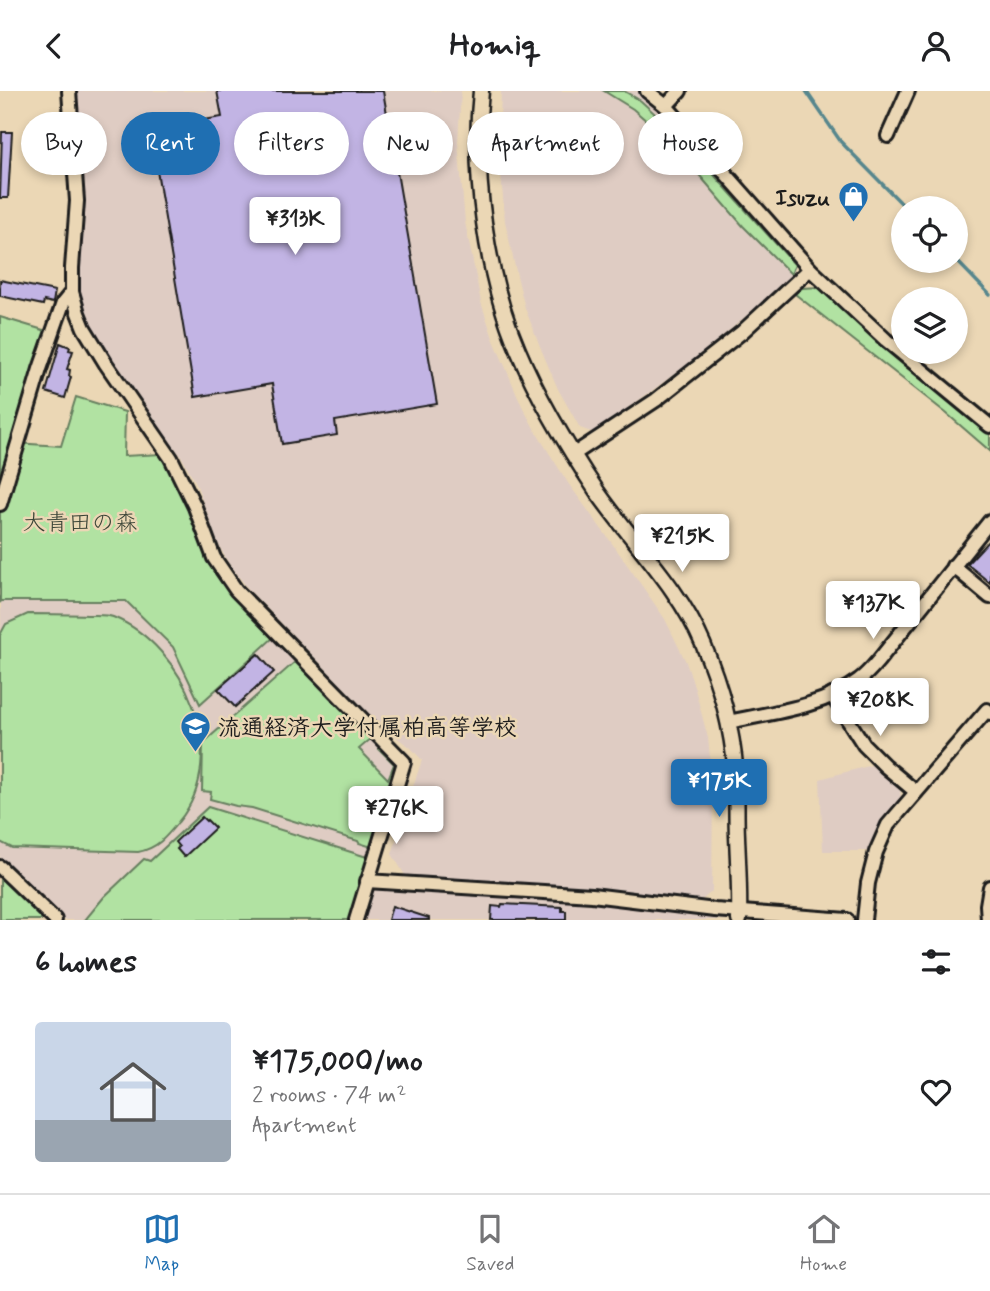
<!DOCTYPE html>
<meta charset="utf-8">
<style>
:root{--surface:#fff;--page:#f6f6f6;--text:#202124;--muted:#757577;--line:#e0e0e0;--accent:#1f6fb2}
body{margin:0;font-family:Mynerve,"Klee One",sans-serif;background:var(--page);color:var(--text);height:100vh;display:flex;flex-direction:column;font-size:26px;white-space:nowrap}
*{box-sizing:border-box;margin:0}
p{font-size:23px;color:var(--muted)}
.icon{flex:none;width:38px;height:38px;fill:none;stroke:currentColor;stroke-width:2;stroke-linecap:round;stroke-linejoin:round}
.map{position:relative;height:829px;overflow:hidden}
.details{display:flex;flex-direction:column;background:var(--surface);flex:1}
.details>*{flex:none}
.guide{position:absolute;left:21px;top:21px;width:948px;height:63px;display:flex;gap:14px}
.controls{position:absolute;left:891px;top:105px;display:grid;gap:14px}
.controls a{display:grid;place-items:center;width:77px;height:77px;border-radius:50%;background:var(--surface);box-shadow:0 4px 10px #0003;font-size:35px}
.price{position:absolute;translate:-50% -60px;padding:0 16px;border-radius:7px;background:#fff;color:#222;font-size:23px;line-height:46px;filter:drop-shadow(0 2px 4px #0008)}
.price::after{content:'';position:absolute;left:50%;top:42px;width:21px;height:16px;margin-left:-10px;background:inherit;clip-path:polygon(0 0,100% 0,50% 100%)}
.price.current{background:var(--accent);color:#fff}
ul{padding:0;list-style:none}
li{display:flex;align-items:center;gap:21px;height:175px;padding:0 35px}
li span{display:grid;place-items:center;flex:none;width:196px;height:140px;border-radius:7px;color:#555}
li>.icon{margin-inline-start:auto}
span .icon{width:84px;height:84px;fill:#fffc;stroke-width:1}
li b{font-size:30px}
h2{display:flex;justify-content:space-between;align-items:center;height:84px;padding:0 35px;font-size:30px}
.tag{padding:0 24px;border-radius:32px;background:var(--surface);box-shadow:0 4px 10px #0003;font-size:24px;line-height:63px}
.tag.current{background:var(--accent);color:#fff}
header{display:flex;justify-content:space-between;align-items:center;height:91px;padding:0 35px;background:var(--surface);font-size:32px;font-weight:800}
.dock{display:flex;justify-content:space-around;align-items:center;height:98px;border-top:2px solid var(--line);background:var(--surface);font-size:19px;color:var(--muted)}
.dock a{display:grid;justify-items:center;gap:4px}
.dock .current{color:var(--accent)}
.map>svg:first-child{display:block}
</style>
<header><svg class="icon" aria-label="back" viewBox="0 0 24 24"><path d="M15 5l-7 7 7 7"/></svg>Homiq<svg class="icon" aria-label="person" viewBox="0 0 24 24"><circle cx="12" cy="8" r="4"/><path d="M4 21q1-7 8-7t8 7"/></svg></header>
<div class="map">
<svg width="990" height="829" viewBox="0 0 990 829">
<rect width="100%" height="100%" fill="#ebd7b5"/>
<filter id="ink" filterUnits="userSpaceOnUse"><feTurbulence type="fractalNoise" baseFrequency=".0143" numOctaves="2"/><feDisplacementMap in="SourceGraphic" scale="14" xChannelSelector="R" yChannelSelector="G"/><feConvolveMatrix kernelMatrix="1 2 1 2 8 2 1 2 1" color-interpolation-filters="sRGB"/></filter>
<g filter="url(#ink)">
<g fill="#dfccc3">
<polygon points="77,0 461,0 458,51 465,131 481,211 493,247 522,315 536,341 568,392 619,462 665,528 686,571 695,598 708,647 713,694 712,800 701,810 591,799 437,789 405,784 392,763 406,716 422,669 411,657 381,635 249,499 229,473 218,453 196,392 181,365 153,330 101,252 87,228 81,208 79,188 85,114"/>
<polygon points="501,0 637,0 648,8 680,39 795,169 796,174 793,184 764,210 698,266 594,342 580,337 558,298 541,258 525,217 517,185 505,130 499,60"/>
<polygon points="1,510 126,510 173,556 200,613 274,546 400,673 351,829 59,829 0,773"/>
<polygon points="872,674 900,698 901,707 888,723 875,741 869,760 823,760 820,688"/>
<polygon points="371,797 611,814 733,825 733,829 362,829"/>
</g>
<g fill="#b1e2a2" stroke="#667f5f" stroke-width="2">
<polygon points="604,0 624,0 641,10 679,45 795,174 791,183 743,135 671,51 633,18"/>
<polygon points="820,196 863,237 990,341 990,360 946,322 795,203 802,197"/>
<polygon points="0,226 50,241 15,352 61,355 76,306 125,321 124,365 162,363 176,386 192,422 203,457 213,475 274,546 200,613 173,556 126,510 1,510 0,512"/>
<path d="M 28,523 C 48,523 67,523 87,524 C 95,524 106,523 113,526 C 185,555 232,665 179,730 C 167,745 158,757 138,761 L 12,757 L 0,751 L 0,544 L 6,533 Z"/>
<polygon points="296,570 373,646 359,658 388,688 394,673 379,658 379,655 380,653 400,673 375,757 359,752 358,750 252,717 236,715 210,708 211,701 202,700 203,652"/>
<polygon points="208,716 370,767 351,829 85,829 104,806 144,768 150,770"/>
<polygon points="0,782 50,829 0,829"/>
</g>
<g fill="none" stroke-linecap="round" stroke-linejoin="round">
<g stroke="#56868d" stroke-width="3.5">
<polyline points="806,0 841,51 906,117"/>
<polyline points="956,169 990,204"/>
</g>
</g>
<g fill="#c2b4e4" stroke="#1c1c1c" stroke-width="2">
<polygon points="217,0 383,0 437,313 335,330 337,344 282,353 272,293 195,306 150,38 222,26"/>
<polygon points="2,41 12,41 8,107 0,107"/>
<polygon points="0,189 55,200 53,212 44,210 43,214 0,205"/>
<polygon points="60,252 70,256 69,259 73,260 67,278 70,279 69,285 71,286 65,307 46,301"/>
<polygon points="990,448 990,492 967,473"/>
<polygon points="258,563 274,581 235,616 218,598"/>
<polygon points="202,726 206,730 207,729 215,737 184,766 177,758 179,756 175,751"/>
<polygon points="502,813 562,816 562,820 566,820 566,829 491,829 492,815 501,816"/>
<polygon points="392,815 429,827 429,829 388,829"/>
</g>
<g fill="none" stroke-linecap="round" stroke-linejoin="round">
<defs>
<g id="minor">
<polyline points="69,0 77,110 72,177 72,201 78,222 84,237 106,273 171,367 195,416 214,467 236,499 404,671 356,829"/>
<polyline points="647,0 666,15 810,178 886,249 990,335"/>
<polyline points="666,15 680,0"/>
<polyline points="888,45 908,0"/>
<polyline points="574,363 656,309 742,241 810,178"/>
<polyline points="0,413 40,278 63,212 72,201"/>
<polyline points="953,475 990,506"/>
<polyline points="832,604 864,654 885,675 916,701"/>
<path d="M 728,631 C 770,622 824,616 859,589 C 866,584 872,577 878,570 L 990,430"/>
<polyline points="0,776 55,829"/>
<polyline points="367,790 592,804 715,819 847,829"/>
<polyline points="864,829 868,792 876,761 888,734 987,619 990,622"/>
<polyline points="988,829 987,814 990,796"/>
</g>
<path id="tertiary" d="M 481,0 C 472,81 486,185 518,259 C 539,309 568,357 598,402 C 633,452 679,496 703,553 C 721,595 733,641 736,686 C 737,706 736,725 737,745 C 738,773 740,801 739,829"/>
</defs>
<use href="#minor" stroke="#1c1c1c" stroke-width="18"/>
<use href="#tertiary" stroke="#1c1c1c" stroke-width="19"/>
<use href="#minor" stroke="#ebd7b5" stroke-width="12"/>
<use href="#tertiary" stroke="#ebd7b5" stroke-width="14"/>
</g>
</g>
<defs>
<symbol id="shop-pin" viewBox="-11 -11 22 30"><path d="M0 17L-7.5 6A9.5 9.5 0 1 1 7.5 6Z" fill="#1f6fb2" stroke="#ebd7b5"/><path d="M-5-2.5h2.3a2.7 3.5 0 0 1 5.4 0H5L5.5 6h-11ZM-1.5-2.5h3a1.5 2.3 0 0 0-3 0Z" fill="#fff"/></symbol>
<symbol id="school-pin" viewBox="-11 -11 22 30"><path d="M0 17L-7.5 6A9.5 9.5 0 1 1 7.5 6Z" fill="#1f6fb2" stroke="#ebd7b5"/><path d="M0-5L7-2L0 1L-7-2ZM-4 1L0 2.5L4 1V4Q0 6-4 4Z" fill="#fff"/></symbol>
</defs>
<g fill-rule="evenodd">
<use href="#shop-pin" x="836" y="88" width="35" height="47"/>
<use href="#school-pin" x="178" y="618" width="35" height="47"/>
</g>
<g text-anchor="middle" stroke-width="5" stroke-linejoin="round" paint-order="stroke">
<g font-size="23" font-weight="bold" fill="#1c1c1c" stroke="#ebd7b5" text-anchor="end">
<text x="830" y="114">Isuzu</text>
<text x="218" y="644" text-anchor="start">流通経済大学付属柏高等学校</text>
</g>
<g font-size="23" fill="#3a4437" stroke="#ebd7b5">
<text x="80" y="439">大青田の森</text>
</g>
</g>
</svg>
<div class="controls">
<a><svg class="icon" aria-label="locate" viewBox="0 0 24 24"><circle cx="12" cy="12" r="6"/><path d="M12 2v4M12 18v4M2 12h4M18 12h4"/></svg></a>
<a><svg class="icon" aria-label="layers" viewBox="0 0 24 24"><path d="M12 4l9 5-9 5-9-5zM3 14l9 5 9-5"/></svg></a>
</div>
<b class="price" style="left:295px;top:166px">¥313K</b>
<b class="price" style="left:682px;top:483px">¥215K</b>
<b class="price" style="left:873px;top:550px">¥137K</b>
<b class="price" style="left:880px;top:647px">¥208K</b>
<b class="price current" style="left:719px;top:728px">¥175K</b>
<b class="price" style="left:396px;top:755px">¥276K</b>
<div class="guide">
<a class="tag">Buy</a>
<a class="tag current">Rent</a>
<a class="tag">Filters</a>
<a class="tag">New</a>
<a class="tag">Apartment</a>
<a class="tag">House</a>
</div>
</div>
<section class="details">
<h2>6 homes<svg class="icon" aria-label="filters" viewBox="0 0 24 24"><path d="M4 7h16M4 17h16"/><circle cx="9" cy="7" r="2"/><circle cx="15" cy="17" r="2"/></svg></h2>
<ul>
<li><span style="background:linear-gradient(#c9d6e8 70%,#9aa5b1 0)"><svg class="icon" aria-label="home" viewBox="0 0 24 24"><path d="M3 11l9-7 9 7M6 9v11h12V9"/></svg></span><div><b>¥175,000/mo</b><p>2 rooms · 74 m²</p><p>Apartment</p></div><svg class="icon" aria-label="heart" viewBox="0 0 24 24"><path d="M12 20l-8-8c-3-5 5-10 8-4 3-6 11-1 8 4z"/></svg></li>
</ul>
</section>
<nav class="dock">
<a class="current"><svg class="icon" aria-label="map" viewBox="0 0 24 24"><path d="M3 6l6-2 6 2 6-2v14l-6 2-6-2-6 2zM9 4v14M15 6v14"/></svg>Map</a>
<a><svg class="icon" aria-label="saved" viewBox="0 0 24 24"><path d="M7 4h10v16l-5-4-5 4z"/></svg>Saved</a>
<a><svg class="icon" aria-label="home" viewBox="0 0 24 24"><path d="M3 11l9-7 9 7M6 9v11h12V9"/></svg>Home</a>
</nav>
